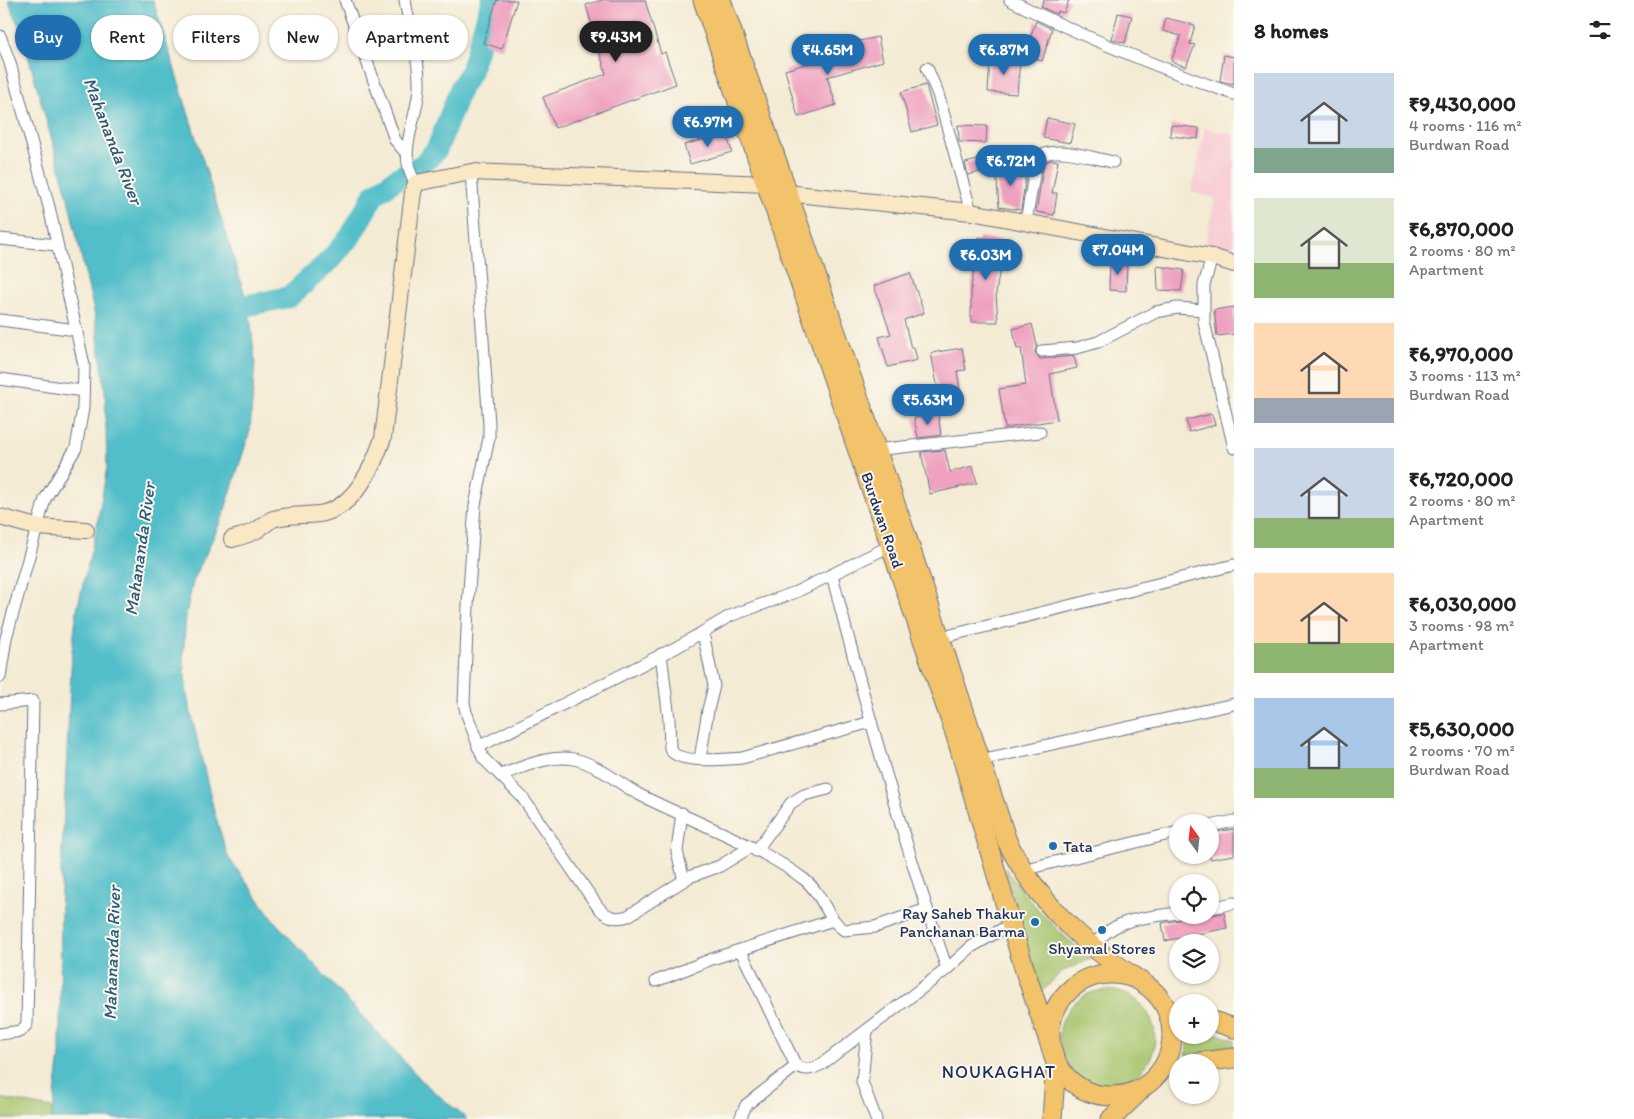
<!DOCTYPE html>
<meta charset="utf-8">
<style>
:root{--surface:#fff;--page:#f6f6f6;--text:#222;--muted:#767676;--accent:#1f6fb2}
body{margin:0;font-family:Itim,sans-serif;background:var(--page);color:var(--text);height:100vh;display:flex;flex-direction:column;font-size:19px;white-space:nowrap}
*{box-sizing:border-box;margin:0}
p{font-size:16px;color:var(--muted)}
.icon{flex:none;width:28px;height:28px;fill:none;stroke:currentColor;stroke-width:2;stroke-linecap:round;stroke-linejoin:round}
.map{position:relative;flex:1;overflow:hidden}
.sheet{display:flex;flex-direction:column;background:var(--surface);width:400px}
.sheet>*{flex:none}
.hud{position:absolute;left:15px;top:15px;width:475px;height:45px;display:flex;gap:10px}
.needle{width:32px;rotate:345deg}
.tools{position:absolute;left:1169px;top:814px;display:grid;gap:10px}
.tools a{display:grid;place-items:center;width:50px;height:50px;border-radius:50%;background:var(--surface);box-shadow:0 1px 4px #0004;font-size:25px}
.price{position:absolute;translate:-50% -42px;padding:0 11px;border-radius:18px;background:var(--accent);color:#fff;font-size:16px;line-height:32px;filter:drop-shadow(0 1px 2px #0008)}
.price::after{content:'';position:absolute;left:50%;top:30px;width:15px;height:11px;margin-left:-8px;background:inherit;clip-path:polygon(0 0,100% 0,50% 100%)}
.price.active{background:#222;color:#fff}
ul{padding:0;list-style:none}
li{display:flex;align-items:center;gap:15px;height:125px;padding:0 20px}
li span{display:grid;place-items:center;flex:none;width:140px;height:100px;border-radius:0px;color:#555}
li>.icon{margin-inline-start:auto}
span .icon{width:60px;height:60px;fill:#fffc;stroke-width:1}
li b{font-size:21px}
h2{display:flex;justify-content:space-between;align-items:center;height:60px;padding:0 20px;font-size:21px}
.chip{padding:0 18px;border-radius:22px;background:var(--surface);box-shadow:0 1px 4px #0004;font-size:18px;line-height:45px}
.chip.active{background:var(--accent);color:#fff}
main{display:flex;flex:1;min-height:0}
.map>svg:first-child{display:block}
</style>
<main>
<div class="map">
<svg width="1234" height="1119" viewBox="0 0 1234 1119">
<rect width="100%" height="100%" fill="#fbf7ec"/>
<filter id="ink" filterUnits="userSpaceOnUse"><feTurbulence type="fractalNoise" baseFrequency=".02" numOctaves="2"/><feDisplacementMap in="SourceGraphic" scale="10" xChannelSelector="R" yChannelSelector="G"/><feConvolveMatrix kernelMatrix="1 2 1 2 8 2 1 2 1" color-interpolation-filters="sRGB"/></filter>
<filter id="wash" filterUnits="userSpaceOnUse"><feTurbulence type="fractalNoise" baseFrequency=".0096" numOctaves="4" result="noise"/><feDisplacementMap in="SourceGraphic" scale="20" xChannelSelector="R" yChannelSelector="G"/><feGaussianBlur stdDeviation="1.12" result="paint"/><feColorMatrix in="noise" values="0 0 0 0 0 0 0 0 0 0 0 0 0 0 0 0 0 1.4 0 .05"/><feComposite in="paint" operator="in"/></filter>
<g filter="url(#wash)">
<rect width="100%" height="100%" fill="#f4ebd4"/>
<polygon fill="#f7cfd5" points="1205,128 1234,134 1234,255 1204,248 1215,198 1191,192"/>
<g fill="#a4c36a" stroke="#607964">
<path d="M 1005,868 C 1030,903 1057,932 1091,959 L 1061,972 L 1041,993 Z"/>
<circle cx="1107" cy="1038" r="48"/>
<polygon points="1210,1031 1234,1040 1234,1048 1186,1055 1188,1035 1210,1035"/>
<polygon points="0,1098 52,1108 52,1119 0,1119"/>
</g>
<polygon fill="#51bec9" stroke="#367694" points="8,0 153,0 249,308 255,361 250,431 223,516 193,582 186,615 183,658 187,696 215,815 228,857 276,923 425,1084 467,1119 52,1119 60,1055 61,871 72,651 77,609 96,531 107,467 105,389 95,316 66,190 22,34"/>
<g fill="none" stroke-linecap="round" stroke-linejoin="round">
<polyline stroke="#51bec9" stroke-width="22" points="219,311 289,297 328,262 350,237 374,195 396,179 422,165 437,149 461,87 470,73 492,0"/>
</g>
<g id="blocks">
<g fill="#efa1bf">
<polygon points="497,0 517,0 502,49 483,43"/>
<polygon points="602,0 645,0 661,54 665,52 676,84 555,128 543,97 606,74 586,5"/>
<polygon points="1044,0 1069,0 1064,13 1058,11 1057,14 1041,7"/>
<polygon points="1118,13 1132,16 1125,43 1112,39"/>
<polygon points="1166,18 1195,25 1190,44 1195,45 1186,67 1171,61 1181,36 1163,31"/>
<polygon points="1036,21 1052,29 1042,61 1024,55"/>
<polygon points="878,37 883,61 827,77 836,105 798,117 785,70 860,48 859,41"/>
<polygon points="1224,55 1234,57 1234,84 1220,81"/>
<polygon points="990,58 1020,60 1017,94 988,92"/>
<polygon points="926,85 937,125 912,132 901,92"/>
<polygon points="1047,118 1075,124 1070,143 1043,138"/>
<polygon points="958,125 987,126 986,143 959,142"/>
<polygon points="1171,125 1199,128 1198,139 1170,136"/>
<polygon points="726,133 732,152 690,164 684,145"/>
<polygon points="986,158 988,170 968,175 965,163"/>
<polygon points="1051,160 1058,161 1052,193 1057,193 1054,215 1036,212 1044,163"/>
<polygon points="1024,167 1025,182 1021,210 999,207 996,169"/>
<polygon points="979,237 1004,241 996,293 998,322 971,322 971,288"/>
<polygon points="1110,261 1127,262 1126,291 1109,290"/>
<polygon points="1157,266 1184,270 1181,291 1158,290"/>
<polygon points="910,273 924,313 904,320 911,348 914,347 917,360 888,367 879,337 891,334 874,286"/>
<polygon points="1234,307 1234,334 1217,336 1214,310"/>
<polygon points="1032,324 1037,345 1035,352 1040,359 1074,356 1077,368 1050,374 1057,420 1005,428 999,389 1026,385 1021,348 1017,349 1013,329"/>
<polygon points="962,348 966,370 957,371 961,397 940,400 931,353"/>
<polygon points="938,414 941,435 918,438 914,418"/>
<polygon points="1212,414 1215,425 1189,432 1186,420"/>
<polygon points="945,450 950,472 973,466 977,483 930,494 921,452"/>
<polygon points="1234,829 1234,855 1210,859 1210,833"/>
<polygon points="1224,913 1227,928 1165,941 1162,923 1179,920 1185,915 1211,915"/>
</g>
</g>
</g>
<g filter="url(#ink)">
<use href="#blocks" fill-opacity="0" stroke="#677187" stroke-width="1"/>
<g fill="none" stroke-linecap="round" stroke-linejoin="round">
<defs>
<g id="street">
<polyline points="345,0 395,140 406,153"/>
<path d="M 405,0 C 409,27 420,60 419,87 C 418,120 395,153 416,183"/>
<path d="M 1010,0 C 1083,37 1157,67 1234,94"/>
<polyline points="0,36 10,63 49,207 84,365 83,408 76,448 45,499 6,638 0,677"/>
<polyline points="927,68 938,94 971,212"/>
<path d="M 471,172 L 489,424 L 489,438 L 475,505 L 468,605 L 464,703 L 466,712 L 483,758 L 522,797 L 598,907 C 607,917 615,920 628,916 L 689,877 L 720,866 L 749,848"/>
<path d="M 1026,222 L 1037,158 C 1056,144 1091,158 1113,162"/>
<polyline points="0,239 57,245"/>
<polyline points="1212,257 1204,285 1204,322 1234,448"/>
<polyline points="0,320 76,330"/>
<polyline points="1042,351 1077,348 1098,342 1156,312 1177,308 1203,310"/>
<polyline points="0,379 83,391"/>
<polyline points="875,450 1040,432"/>
<path d="M 832,575 C 866,708 903,840 947,969"/>
<polyline points="939,638 1234,565"/>
<path d="M 661,654 L 669,719 L 670,748 C 675,765 727,759 742,758 L 871,722"/>
<polyline points="0,704 33,701 27,1024 21,1031 0,1034"/>
<polyline points="478,747 677,647 730,616 796,592 892,545"/>
<polyline points="700,759 708,710 714,686 703,633"/>
<polyline points="980,760 1234,704"/>
<path d="M 501,775 C 523,767 550,754 574,759 C 598,764 619,784 640,795 C 693,822 758,844 805,880 C 823,894 826,918 844,930 L 875,927 L 927,909"/>
<polyline points="682,813 677,851 684,881"/>
<polyline points="1210,826 1234,821"/>
<polyline points="756,851 791,803 804,795 828,789"/>
<polyline points="1022,870 1178,832"/>
<polyline points="1210,908 1234,903"/>
<path d="M 1092,947 C 1115,917 1143,918 1178,913"/>
<path d="M 741,951 L 796,1066 C 807,1071 812,1069 822,1064 L 947,969 L 971,947 L 1011,924"/>
<polyline points="656,981 712,959 833,920"/>
<polyline points="867,1030 862,1082 876,1119"/>
<polyline points="740,1119 746,1105 796,1066"/>
</g>
<g id="secondary">
<polyline points="786,193 971,212 1212,257 1234,264"/>
<polyline points="0,517 36,527 86,530"/>
<path d="M 232,539 C 240,537 249,534 257,530 C 262,527 267,522 273,519 C 288,514 304,516 319,514 C 354,509 373,467 383,438 L 413,192 L 416,183 L 471,172 L 767,184"/>
</g>
<g id="primary">
<polyline points="703,0 956,736 1025,971 1050,1044"/>
<path d="M 721,0 L 907,538 L 1007,841 C 1037,902 1081,942 1137,979"/>
<circle cx="1111" cy="1035" r="61"/>
<polyline points="1210,1020 1234,1028"/>
<polyline points="1201,1062 1234,1058"/>
<polyline points="1052,1119 1056,1063"/>
<polyline points="1111,1119 1140,1091"/>
</g>
</defs>
<use href="#street" stroke="#677187" stroke-width="13"/>
<use href="#secondary" stroke="#677187" stroke-width="18"/>
<use href="#primary" stroke="#677187" stroke-width="21"/>
<use href="#street" stroke="#fff" stroke-width="11"/>
<use href="#secondary" stroke="#fae7c3" stroke-width="16"/>
<use href="#primary" stroke="#f2c36a" stroke-width="19"/>
</g>
</g>
<g fill="#1f6fb2" stroke="#fbf7ec" stroke-width="2">
<circle cx="1053" cy="846" r="5"/>
<circle cx="1035" cy="922" r="5"/>
<circle cx="1102" cy="930" r="5"/>
</g>
<g text-anchor="middle" stroke-width="4" stroke-linejoin="round" paint-order="stroke">
<g font-size="16" fill="#1b2f5e" stroke="#fbf7ec">
<text transform="translate(883 520) rotate(71)" y="6">Burdwan Road</text>
</g>
<g font-size="16" fill="#1b2f5e" stroke="#fbf7ec" text-anchor="start">
<text x="1063" y="852">Tata</text>
<text x="1025" y="919" text-anchor="end">Ray Saheb Thakur<tspan x="1025" dy="18">Panchanan Barma</tspan></text>
<text x="1102" y="954" text-anchor="middle">Shyamal Stores</text>
</g>
<g font-size="18" font-style="italic" fill="#2b5a7e" stroke="#fbf7ec">
<text transform="translate(113 141) rotate(69)" y="6">Mahananda River</text>
<text transform="translate(140 549) rotate(-82)" y="6">Mahananda River</text>
<text transform="translate(112 953) rotate(-88)" y="6">Mahananda River</text>
</g>
<g font-size="18" letter-spacing="1" fill="#1b2f5e" stroke="#fbf7ec">
<text x="999" y="1078">NOUKAGHAT</text>
</g>
</g>
</svg>
<div class="tools">
<a><svg class="needle" viewBox="-14 -14 28 28"><path d="M0-13l5 13h-10z" fill="#e53935"/><path d="M0 13l5-13h-10z" fill="#767676"/></svg></a>
<a><svg class="icon" aria-label="locate" viewBox="0 0 24 24"><circle cx="12" cy="12" r="6"/><path d="M12 2v4M12 18v4M2 12h4M18 12h4"/></svg></a>
<a><svg class="icon" aria-label="layers" viewBox="0 0 24 24"><path d="M12 4l9 5-9 5-9-5zM3 14l9 5 9-5"/></svg></a>
<a>+</a>
<a>−</a>
</div>
<b class="price active" style="left:616px;top:63px">₹9.43M</b>
<b class="price" style="left:828px;top:76px">₹4.65M</b>
<b class="price" style="left:1004px;top:76px">₹6.87M</b>
<b class="price" style="left:708px;top:148px">₹6.97M</b>
<b class="price" style="left:1011px;top:187px">₹6.72M</b>
<b class="price" style="left:1118px;top:276px">₹7.04M</b>
<b class="price" style="left:986px;top:281px">₹6.03M</b>
<b class="price" style="left:928px;top:426px">₹5.63M</b>
<div class="hud">
<a class="chip active">Buy</a>
<a class="chip">Rent</a>
<a class="chip">Filters</a>
<a class="chip">New</a>
<a class="chip">Apartment</a>
</div>
</div>
<section class="sheet">
<h2>8 homes<svg class="icon" aria-label="filters" viewBox="0 0 24 24"><path d="M4 7h16M4 17h16"/><circle cx="9" cy="7" r="2"/><circle cx="15" cy="17" r="2"/></svg></h2>
<ul>
<li><span style="background:linear-gradient(#c9d6e8 75%,#7fa58c 0)"><svg class="icon" aria-label="home" viewBox="0 0 24 24"><path d="M3 11l9-7 9 7M6 9v11h12V9"/></svg></span><div><b>₹9,430,000</b><p>4 rooms · 116 m²</p><p>Burdwan Road</p></div></li>
<li><span style="background:linear-gradient(#dfe7d0 65%,#8fb573 0)"><svg class="icon" aria-label="home" viewBox="0 0 24 24"><path d="M3 11l9-7 9 7M6 9v11h12V9"/></svg></span><div><b>₹6,870,000</b><p>2 rooms · 80 m²</p><p>Apartment</p></div></li>
<li><span style="background:linear-gradient(#ffd9b3 75%,#9aa5b1 0)"><svg class="icon" aria-label="home" viewBox="0 0 24 24"><path d="M3 11l9-7 9 7M6 9v11h12V9"/></svg></span><div><b>₹6,970,000</b><p>3 rooms · 113 m²</p><p>Burdwan Road</p></div></li>
<li><span style="background:linear-gradient(#c9d6e8 70%,#8fb573 0)"><svg class="icon" aria-label="home" viewBox="0 0 24 24"><path d="M3 11l9-7 9 7M6 9v11h12V9"/></svg></span><div><b>₹6,720,000</b><p>2 rooms · 80 m²</p><p>Apartment</p></div></li>
<li><span style="background:linear-gradient(#ffd9b3 70%,#8fb573 0)"><svg class="icon" aria-label="home" viewBox="0 0 24 24"><path d="M3 11l9-7 9 7M6 9v11h12V9"/></svg></span><div><b>₹6,030,000</b><p>3 rooms · 98 m²</p><p>Apartment</p></div></li>
<li><span style="background:linear-gradient(#a9c7e8 70%,#8fb573 0)"><svg class="icon" aria-label="home" viewBox="0 0 24 24"><path d="M3 11l9-7 9 7M6 9v11h12V9"/></svg></span><div><b>₹5,630,000</b><p>2 rooms · 70 m²</p><p>Burdwan Road</p></div></li>
</ul>
</section>
</main>
